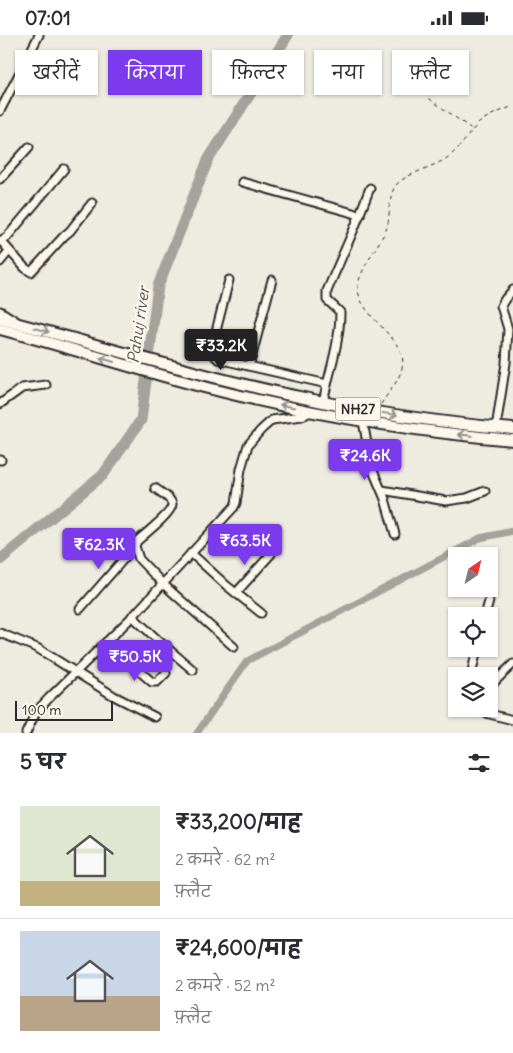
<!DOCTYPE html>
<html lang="hi">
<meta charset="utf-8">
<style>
:root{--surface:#fff;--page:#f2f2f3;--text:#2b2b33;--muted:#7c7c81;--line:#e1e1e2;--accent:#7c3aed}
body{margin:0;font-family:Delius,"Playpen Sans Deva",sans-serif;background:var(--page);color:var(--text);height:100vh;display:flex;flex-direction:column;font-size:19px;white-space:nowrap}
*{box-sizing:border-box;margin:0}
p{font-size:16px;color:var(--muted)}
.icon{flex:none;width:28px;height:28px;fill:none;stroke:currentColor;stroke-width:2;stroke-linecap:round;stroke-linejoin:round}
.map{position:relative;height:698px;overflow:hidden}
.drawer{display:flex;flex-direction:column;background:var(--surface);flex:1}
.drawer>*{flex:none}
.top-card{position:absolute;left:15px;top:15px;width:484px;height:45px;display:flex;gap:10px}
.needle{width:32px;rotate:35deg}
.tools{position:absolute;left:448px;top:512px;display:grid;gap:10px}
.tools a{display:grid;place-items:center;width:50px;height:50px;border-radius:0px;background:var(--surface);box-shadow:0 1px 4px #0004;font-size:25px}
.scale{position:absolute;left:15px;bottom:12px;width:98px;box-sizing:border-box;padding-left:5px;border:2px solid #2b2b2b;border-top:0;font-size:14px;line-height:18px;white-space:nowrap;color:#2b2b2b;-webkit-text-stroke:4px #fbf7ec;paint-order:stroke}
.price{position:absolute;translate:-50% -42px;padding:0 11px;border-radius:5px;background:var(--accent);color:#fff;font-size:16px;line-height:32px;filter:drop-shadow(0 1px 2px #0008)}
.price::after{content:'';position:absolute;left:50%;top:30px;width:15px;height:11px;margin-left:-8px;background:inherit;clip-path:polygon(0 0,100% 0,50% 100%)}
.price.selected{background:#222;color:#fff}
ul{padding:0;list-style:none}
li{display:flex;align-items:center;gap:15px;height:125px;padding:0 20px}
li+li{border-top:1px solid var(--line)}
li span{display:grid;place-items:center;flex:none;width:140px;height:100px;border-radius:0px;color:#555}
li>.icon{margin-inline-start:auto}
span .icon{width:60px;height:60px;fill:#fffc;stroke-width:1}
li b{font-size:21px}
h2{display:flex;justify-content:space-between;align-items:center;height:60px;padding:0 20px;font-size:21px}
.pill{padding:0 18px;border-radius:0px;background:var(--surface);box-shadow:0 1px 4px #0004;font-size:18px;line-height:45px}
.pill.selected{background:var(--accent);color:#fff}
.status{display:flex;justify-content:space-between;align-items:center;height:35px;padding:0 25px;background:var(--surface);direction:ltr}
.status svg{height:14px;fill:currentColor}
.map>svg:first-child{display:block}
</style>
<div class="status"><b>07:01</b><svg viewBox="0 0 49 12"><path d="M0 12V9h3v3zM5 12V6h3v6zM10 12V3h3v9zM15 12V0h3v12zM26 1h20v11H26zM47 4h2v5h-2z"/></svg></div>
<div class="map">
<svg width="513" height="698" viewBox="0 0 513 698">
<rect width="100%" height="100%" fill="#eeebe0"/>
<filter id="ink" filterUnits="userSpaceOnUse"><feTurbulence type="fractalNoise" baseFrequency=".02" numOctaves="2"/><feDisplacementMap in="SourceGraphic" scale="10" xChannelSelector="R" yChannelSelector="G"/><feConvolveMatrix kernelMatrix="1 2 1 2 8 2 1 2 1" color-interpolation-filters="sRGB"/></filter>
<g filter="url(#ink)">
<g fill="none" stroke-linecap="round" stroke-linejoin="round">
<polyline stroke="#a4a29a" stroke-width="7" points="197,698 247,626 480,503 513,496"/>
<polyline stroke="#a4a29a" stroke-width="11" points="0,525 103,440 141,385 158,251 208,125 288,0"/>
<defs>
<g id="minor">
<polyline points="0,76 39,0"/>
<polyline points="0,144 29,112"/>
<polyline points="242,147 360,180"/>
<polyline points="0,206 7,202 64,134"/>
<polyline points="1,206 25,233 31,237 64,201 70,196 92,168"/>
<polyline points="0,227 9,216"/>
<path d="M 229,245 L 213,308 C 213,315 212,319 218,324 L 327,349"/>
<polyline points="0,276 16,286"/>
<polyline points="249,331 272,245"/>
<path d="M 323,367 C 329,338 340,307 340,277 L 327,265 L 327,256 L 354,194 L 370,153"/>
<polyline points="0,369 22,353 46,350"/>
<polyline points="363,386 371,431 385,464 395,499"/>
<polyline points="496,393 506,328 508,294 501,271 505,264 513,255"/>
<polyline points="0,425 1,425"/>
<path d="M 155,453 C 160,457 171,463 172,469 C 173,477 144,500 137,506 L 135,511 L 139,524 L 163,549 L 234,612"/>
<polyline points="382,455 446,466 467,463 485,456"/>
<polyline points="191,518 227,551 261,578"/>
<polyline points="236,558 271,519"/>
<polyline points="80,574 135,511"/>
<polyline points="132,581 160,607 193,635"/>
<polyline points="485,581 489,566"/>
<polyline points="0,598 37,613 114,661 155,682"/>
<polyline points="106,607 152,647 157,647 166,638"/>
<polyline points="471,641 477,614"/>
<polyline points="489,652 513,629"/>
<polyline points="470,674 513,685"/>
<polyline points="26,698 36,677 49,663 136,578 234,472 236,468 241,434 248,410 261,395 272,385 302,381 313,376"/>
</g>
<g id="highway">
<path d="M 0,284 C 101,310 201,342 304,363 C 372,378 443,388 513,394"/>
<path d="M 0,294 C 68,312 135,334 204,352 C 305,378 409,396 513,405"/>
</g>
</defs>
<use href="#minor" stroke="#2b2b2b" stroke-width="11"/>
<use href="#highway" stroke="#2b2b2b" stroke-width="14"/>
<g stroke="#2b2b2b" stroke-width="1" stroke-dasharray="4 4" stroke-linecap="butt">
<polyline points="421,35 426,42 424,57 431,65 473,95"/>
<path d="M 381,369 C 388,358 399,346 402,333 C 410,304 357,282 358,252 C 358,237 379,210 386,195 C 392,180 386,160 398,148 C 406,140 431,132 442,126 C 459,117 466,101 479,88 C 488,80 502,76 513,71"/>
</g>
<use href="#minor" stroke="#fbf7ec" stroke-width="7"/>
<use href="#highway" stroke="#fbf7ec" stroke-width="10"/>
</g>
<defs><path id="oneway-shaft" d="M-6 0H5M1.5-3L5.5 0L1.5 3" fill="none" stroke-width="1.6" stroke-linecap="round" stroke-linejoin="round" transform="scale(1.25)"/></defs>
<g stroke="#93918c">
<use href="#oneway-shaft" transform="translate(42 295) rotate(15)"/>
<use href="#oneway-shaft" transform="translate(107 325) rotate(-164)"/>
<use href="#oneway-shaft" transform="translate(287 371) rotate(-168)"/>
<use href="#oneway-shaft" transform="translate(390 379) rotate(8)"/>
<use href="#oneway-shaft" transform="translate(465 400) rotate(-173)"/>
</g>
</g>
<g text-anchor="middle" stroke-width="5" stroke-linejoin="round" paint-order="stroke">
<rect fill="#fbf7ec" stroke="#696865" stroke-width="1" x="335.5" y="362.5" width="45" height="23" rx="4"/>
<g font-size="14" font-weight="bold" fill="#2b2b2b">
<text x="358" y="379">NH27</text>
</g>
<g font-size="16" font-style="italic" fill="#555552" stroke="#fbf7ec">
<text transform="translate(138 290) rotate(-82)" y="6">Pahuj river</text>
</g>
</g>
</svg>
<div class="tools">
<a><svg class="needle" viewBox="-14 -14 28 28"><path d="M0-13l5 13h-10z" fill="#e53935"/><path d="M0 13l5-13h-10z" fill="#7c7c81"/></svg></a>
<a><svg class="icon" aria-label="locate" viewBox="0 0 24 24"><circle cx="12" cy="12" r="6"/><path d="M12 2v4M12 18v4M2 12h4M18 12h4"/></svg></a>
<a><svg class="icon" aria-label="layers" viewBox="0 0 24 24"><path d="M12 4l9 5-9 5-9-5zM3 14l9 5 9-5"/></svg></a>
</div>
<div class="scale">100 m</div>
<b class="price selected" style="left:221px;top:336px">₹33.2K</b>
<b class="price" style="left:365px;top:446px">₹24.6K</b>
<b class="price" style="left:245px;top:531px">₹63.5K</b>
<b class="price" style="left:99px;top:535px">₹62.3K</b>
<b class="price" style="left:135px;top:647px">₹50.5K</b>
<div class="top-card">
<a class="pill">खरीदें</a>
<a class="pill selected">किराया</a>
<a class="pill">फ़िल्टर</a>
<a class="pill">नया</a>
<a class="pill">फ़्लैट</a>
</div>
</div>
<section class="drawer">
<h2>5 घर<svg class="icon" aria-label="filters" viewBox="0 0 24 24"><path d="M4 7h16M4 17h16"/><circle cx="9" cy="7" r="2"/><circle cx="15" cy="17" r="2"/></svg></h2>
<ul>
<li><span style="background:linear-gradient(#dfe7d0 75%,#c2b280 0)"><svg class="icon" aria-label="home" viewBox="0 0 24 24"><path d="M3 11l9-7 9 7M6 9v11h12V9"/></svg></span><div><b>₹33,200/माह</b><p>2 कमरे · 62 m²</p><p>फ़्लैट</p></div></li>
<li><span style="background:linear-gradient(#c9d6e8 65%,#b9a48a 0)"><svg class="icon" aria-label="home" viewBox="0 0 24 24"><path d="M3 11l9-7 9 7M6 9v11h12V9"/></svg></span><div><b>₹24,600/माह</b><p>2 कमरे · 52 m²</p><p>फ़्लैट</p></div></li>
</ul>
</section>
